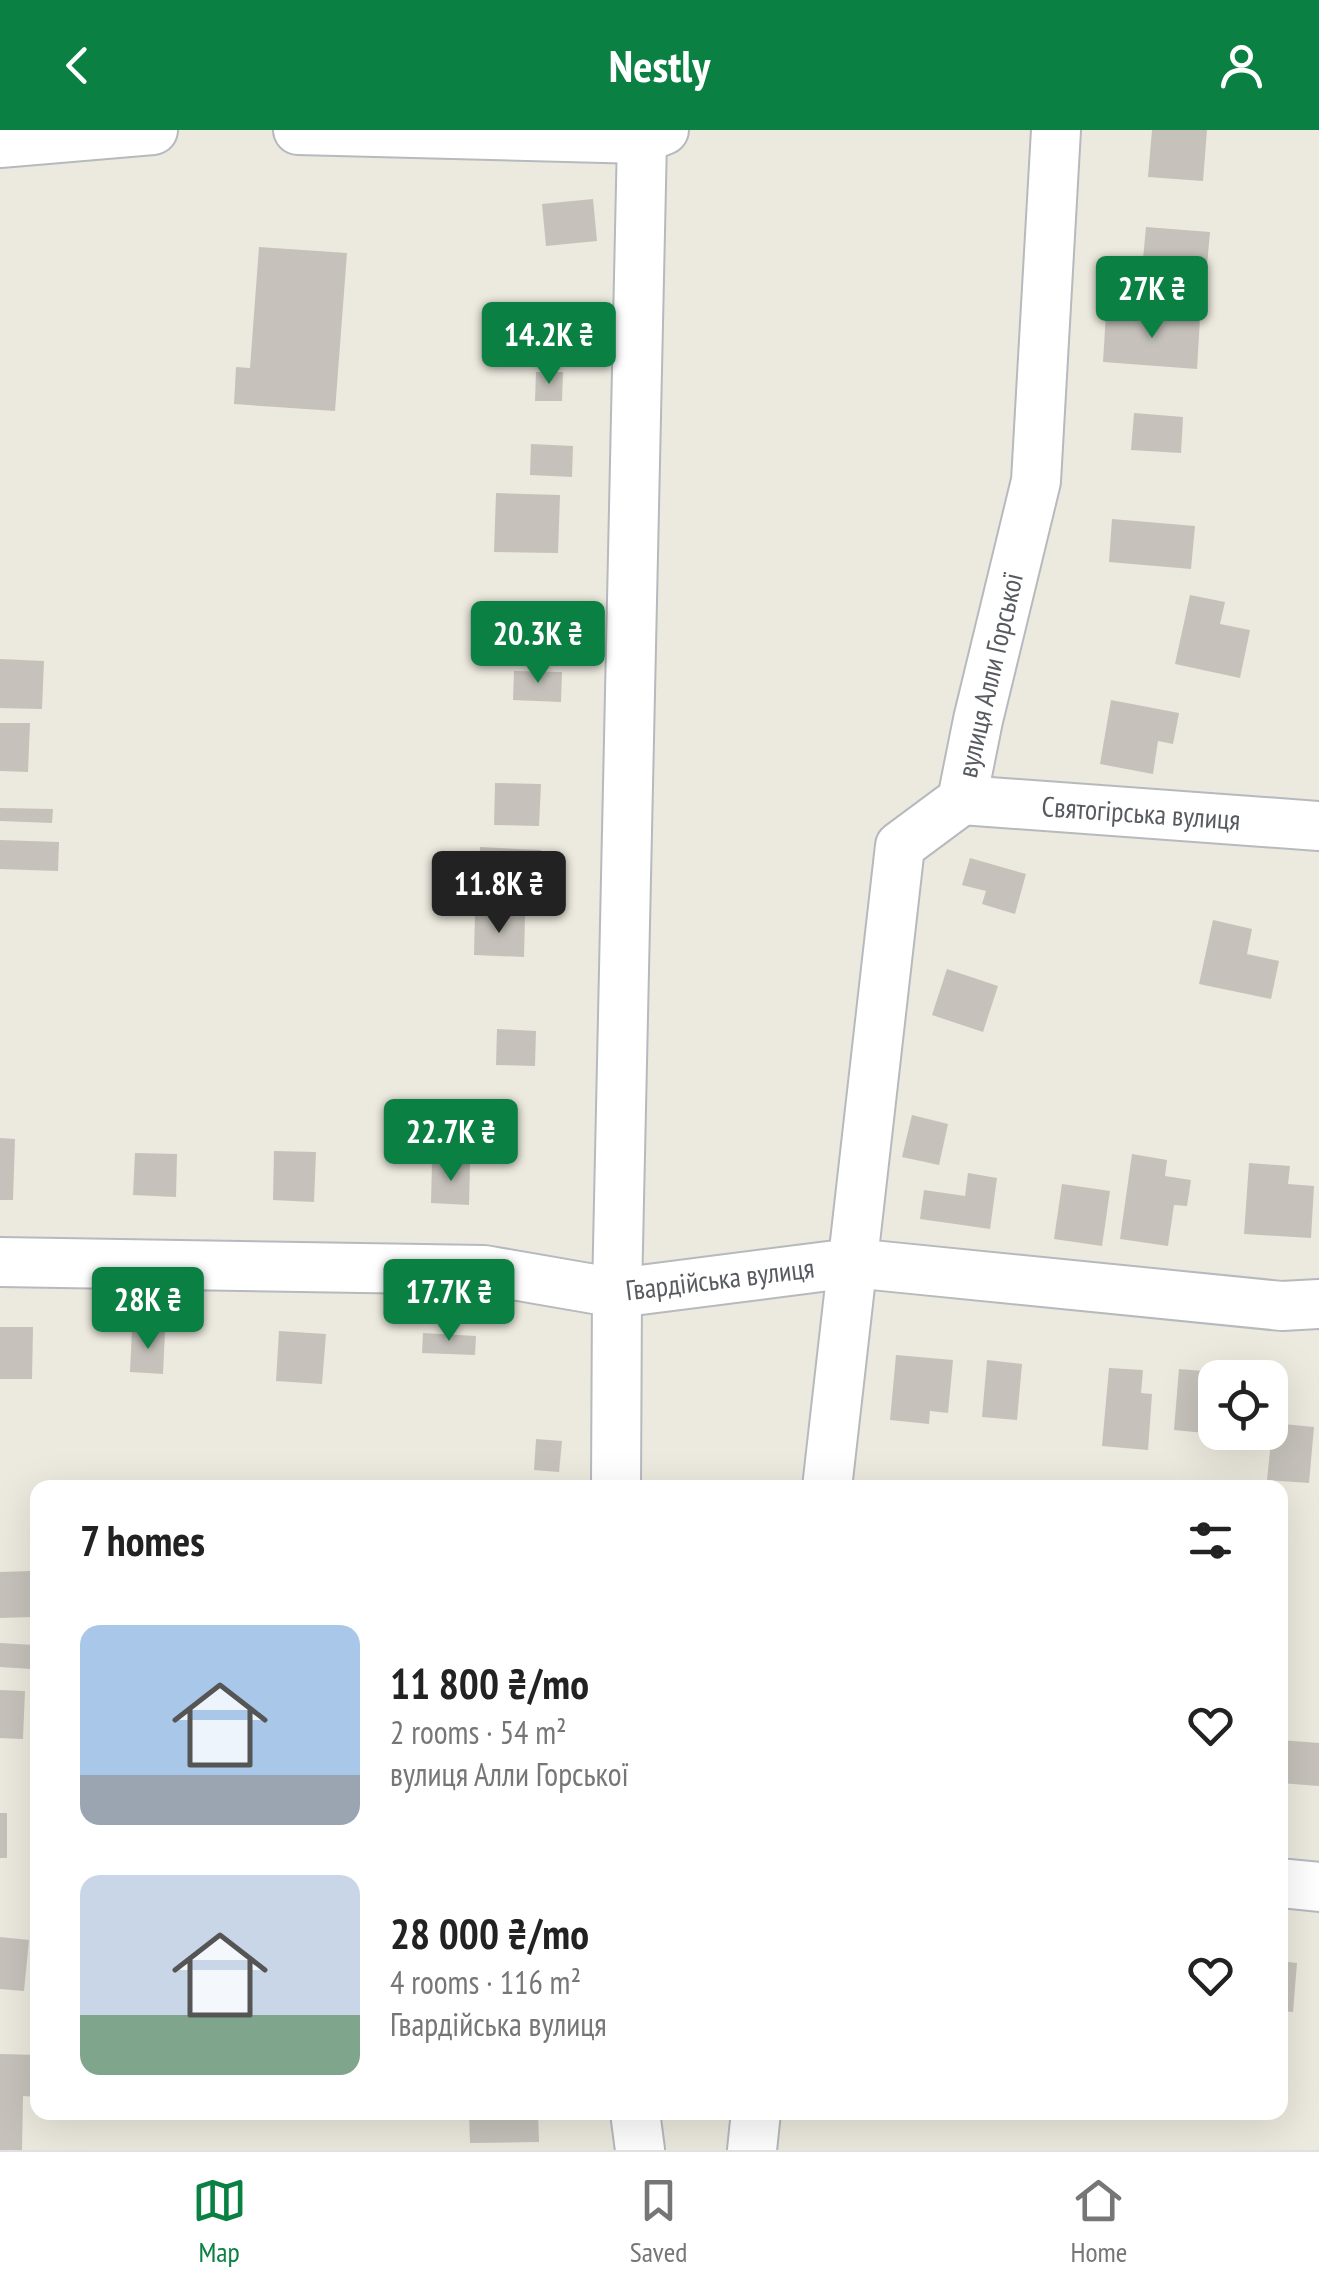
<!DOCTYPE html>
<meta charset="utf-8">
<style>
:root{--surface:#fff;--page:#f6f6f6;--text:#222;--muted:#767676;--line:#e0e0e0;--accent:#0b8043}
body{margin:0;font-family:"PT Sans Narrow",sans-serif;background:var(--page);color:var(--text);height:100vh;display:flex;flex-direction:column;font-size:38px;white-space:nowrap}
*{box-sizing:border-box;margin:0}
p{font-size:32px;color:var(--muted)}
.icon{flex:none;width:55px;height:55px;fill:none;stroke:currentColor;stroke-width:2;stroke-linecap:round;stroke-linejoin:round}
.map{position:relative;flex:1;overflow:hidden}
.drawer{position:absolute;left:30px;top:1350px;width:1258px;height:640px;display:flex;flex-direction:column;background:var(--surface);border-radius:20px;box-shadow:0 10px 40px #0002}
.drawer>*{flex:none}
.controls{position:absolute;left:1198px;top:1230px;display:grid;gap:20px}
.controls a{display:grid;place-items:center;width:90px;height:90px;border-radius:20px;background:var(--surface);box-shadow:0 10px 40px #0002;font-size:50px}
.price{position:absolute;translate:-50% -85px;padding:0 22px;border-radius:10px;background:var(--accent);color:#fff;font-size:32px;line-height:65px;filter:drop-shadow(0 2px 5px #0008)}
.price::after{content:'';position:absolute;left:50%;top:60px;width:30px;height:22px;margin-left:-15px;background:inherit;clip-path:polygon(0 0,100% 0,50% 100%)}
.price.current{background:#222;color:#fff}
ul{padding:0;list-style:none}
li{display:flex;align-items:center;gap:30px;height:250px;padding:0 50px}
li span{display:grid;place-items:center;flex:none;width:280px;height:200px;border-radius:20px;color:#555}
li>.icon{margin-inline-start:auto}
span .icon{width:120px;height:120px;fill:#fffc;stroke-width:1}
li b{font-size:42px}
h2{display:flex;justify-content:space-between;align-items:center;height:120px;padding:0 50px;font-size:42px}
header{display:flex;justify-content:space-between;align-items:center;height:130px;padding:0 50px;background:var(--accent);color:#fff;font-size:45px;font-weight:800}
.menu{display:flex;justify-content:space-around;align-items:center;height:140px;border-top:2px solid var(--line);background:var(--surface);font-size:28px;color:var(--muted)}
.menu a{display:grid;justify-items:center;gap:5px}
.menu .current{color:var(--accent)}
.map>svg:first-child{display:block}
</style>
<header><svg class="icon" aria-label="back" viewBox="0 0 24 24"><path d="M15 5l-7 7 7 7"/></svg>Nestly<svg class="icon" aria-label="person" viewBox="0 0 24 24"><circle cx="12" cy="8" r="4"/><path d="M4 21q1-7 8-7t8 7"/></svg></header>
<div class="map">
<svg width="1319" height="2020" viewBox="0 0 1319 2020">
<rect width="100%" height="100%" fill="#ece9de"/>
<g fill="#c6c2bb">
<polygon points="1152,0 1207,0 1203,51 1148,47"/>
<polygon points="593,69 597,111 546,116 542,74"/>
<polygon points="1146,97 1210,102 1206,146 1142,140"/>
<polygon points="259,117 347,123 335,281 234,274 236,237 250,238"/>
<polygon points="1106,183 1200,189 1197,239 1103,232"/>
<polygon points="536,242 563,242 562,271 535,271"/>
<polygon points="1134,283 1183,287 1181,323 1131,320"/>
<polygon points="531,314 573,316 572,347 530,345"/>
<polygon points="496,363 560,365 558,423 494,422"/>
<polygon points="1112,389 1195,396 1191,439 1109,432"/>
<polygon points="1190,465 1225,472 1220,494 1250,500 1240,548 1175,534"/>
<polygon points="0,529 44,531 42,579 0,578"/>
<polygon points="514,541 562,542 561,572 513,570"/>
<polygon points="1111,570 1179,583 1173,614 1158,611 1153,644 1100,634"/>
<polygon points="0,593 30,593 28,642 0,641"/>
<polygon points="495,653 541,654 539,696 494,695"/>
<polygon points="0,678 53,679 52,693 0,691"/>
<polygon points="0,710 59,712 58,741 0,739"/>
<polygon points="480,717 541,720 540,753 479,751"/>
<polygon points="970,728 1026,744 1015,784 982,774 986,761 962,755"/>
<polygon points="475,784 525,786 524,827 474,825"/>
<polygon points="1213,790 1252,799 1247,824 1279,831 1271,869 1199,854"/>
<polygon points="947,839 998,856 983,902 932,885"/>
<polygon points="497,899 536,901 535,936 496,935"/>
<polygon points="912,985 948,994 939,1035 902,1027"/>
<polygon points="0,1008 15,1009 13,1070 0,1070"/>
<polygon points="274,1021 316,1022 314,1072 273,1070"/>
<polygon points="135,1023 177,1024 176,1067 133,1065"/>
<polygon points="1132,1024 1167,1030 1165,1046 1191,1050 1187,1076 1174,1075 1168,1116 1120,1109"/>
<polygon points="432,1033 470,1034 469,1075 431,1073"/>
<polygon points="1249,1033 1290,1036 1288,1054 1314,1056 1311,1108 1244,1104"/>
<polygon points="968,1043 997,1048 990,1099 920,1089 924,1060 965,1066"/>
<polygon points="1062,1054 1110,1061 1102,1116 1054,1109"/>
<polygon points="0,1197 33,1197 32,1249 0,1249"/>
<polygon points="132,1199 165,1201 163,1244 130,1242"/>
<polygon points="279,1201 326,1204 322,1254 276,1251"/>
<polygon points="423,1203 476,1206 475,1225 422,1223"/>
<polygon points="896,1225 953,1230 948,1283 930,1281 929,1294 890,1290"/>
<polygon points="987,1230 1022,1234 1017,1290 982,1287"/>
<polygon points="1109,1238 1143,1240 1141,1263 1152,1264 1148,1320 1102,1316"/>
<polygon points="1179,1239 1228,1243 1227,1248 1215,1248 1215,1304 1174,1300"/>
<polygon points="1273,1293 1314,1297 1309,1353 1267,1350"/>
<polygon points="536,1309 562,1311 559,1342 534,1340"/>
<polygon points="31,1441 32,1487 0,1488 0,1442"/>
<polygon points="0,1513 34,1515 32,1539 0,1537"/>
<polygon points="0,1560 25,1561 23,1609 0,1608"/>
<polygon points="1280,1610 1319,1613 1319,1656 1280,1653"/>
<rect x="0" y="1683" width="7" height="45"/>
<polygon points="0,1807 29,1810 24,1861 0,1859"/>
<polygon points="1280,1831 1297,1833 1293,1882 1280,1881"/>
<polygon points="0,1924 38,1925 38,1967 23,1966 22,2020 0,2020"/>
<polygon points="469,1982 538,1982 539,2012 470,2013"/>
</g>
<g fill="none" stroke-linecap="round" stroke-linejoin="round">
<defs>
<g id="minor">
<polyline points="298,0 642,9"/>
<polyline points="0,13 153,0"/>
<polyline points="962,670 1319,696"/>
<polyline points="0,1132 484,1140 617,1163 852,1133 1282,1176 1319,1174"/>
<polyline points="616,1358 617,1163 642,9 664,0"/>
<polyline points="827,1358 900,716 962,670 978,590 1036,351 1056,0"/>
<polyline points="1280,1753 1319,1757"/>
<polyline points="635,1982 640,2020"/>
<polyline points="752,2020 756,1982"/>
</g>
</defs>
<use href="#minor" stroke="#b6b9be" stroke-width="52"/>
<use href="#minor" stroke="#fff" stroke-width="48"/>
</g>
<g text-anchor="middle" stroke-width="9" stroke-linejoin="round" paint-order="stroke">
<g font-size="28" fill="#575b60" stroke="#fff">
<text transform="translate(990 545) rotate(-77)" y="10">вулиця Алли Горської</text>
<text transform="translate(1141 683) rotate(4)" y="10">Святогірська вулиця</text>
<text transform="translate(720 1149) rotate(-7)" y="10">Гвардійська вулиця</text>
</g>
</g>
</svg>
<div class="controls">
<a><svg class="icon" aria-label="locate" viewBox="0 0 24 24"><circle cx="12" cy="12" r="6"/><path d="M12 2v4M12 18v4M2 12h4M18 12h4"/></svg></a>
</div>
<b class="price" style="left:1152px;top:211px">27K ₴</b>
<b class="price" style="left:549px;top:257px">14.2K ₴</b>
<b class="price" style="left:538px;top:556px">20.3K ₴</b>
<b class="price current" style="left:499px;top:806px">11.8K ₴</b>
<b class="price" style="left:451px;top:1054px">22.7K ₴</b>
<b class="price" style="left:449px;top:1214px">17.7K ₴</b>
<b class="price" style="left:148px;top:1222px">28K ₴</b>
<section class="drawer">
<h2>7 homes<svg class="icon" aria-label="filters" viewBox="0 0 24 24"><path d="M4 7h16M4 17h16"/><circle cx="9" cy="7" r="2"/><circle cx="15" cy="17" r="2"/></svg></h2>
<ul>
<li><span style="background:linear-gradient(#a9c7e8 75%,#9aa5b1 0)"><svg class="icon" aria-label="home" viewBox="0 0 24 24"><path d="M3 11l9-7 9 7M6 9v11h12V9"/></svg></span><div><b>11 800 ₴/mo</b><p>2 rooms · 54 m²</p><p>вулиця Алли Горської</p></div><svg class="icon" aria-label="heart" viewBox="0 0 24 24"><path d="M12 20l-8-8c-3-5 5-10 8-4 3-6 11-1 8 4z"/></svg></li>
<li><span style="background:linear-gradient(#c9d6e8 70%,#7fa58c 0)"><svg class="icon" aria-label="home" viewBox="0 0 24 24"><path d="M3 11l9-7 9 7M6 9v11h12V9"/></svg></span><div><b>28 000 ₴/mo</b><p>4 rooms · 116 m²</p><p>Гвардійська вулиця</p></div><svg class="icon" aria-label="heart" viewBox="0 0 24 24"><path d="M12 20l-8-8c-3-5 5-10 8-4 3-6 11-1 8 4z"/></svg></li>
</ul>
</section>
</div>
<nav class="menu">
<a class="current"><svg class="icon" aria-label="map" viewBox="0 0 24 24"><path d="M3 6l6-2 6 2 6-2v14l-6 2-6-2-6 2zM9 4v14M15 6v14"/></svg>Map</a>
<a><svg class="icon" aria-label="saved" viewBox="0 0 24 24"><path d="M7 4h10v16l-5-4-5 4z"/></svg>Saved</a>
<a><svg class="icon" aria-label="home" viewBox="0 0 24 24"><path d="M3 11l9-7 9 7M6 9v11h12V9"/></svg>Home</a>
</nav>
